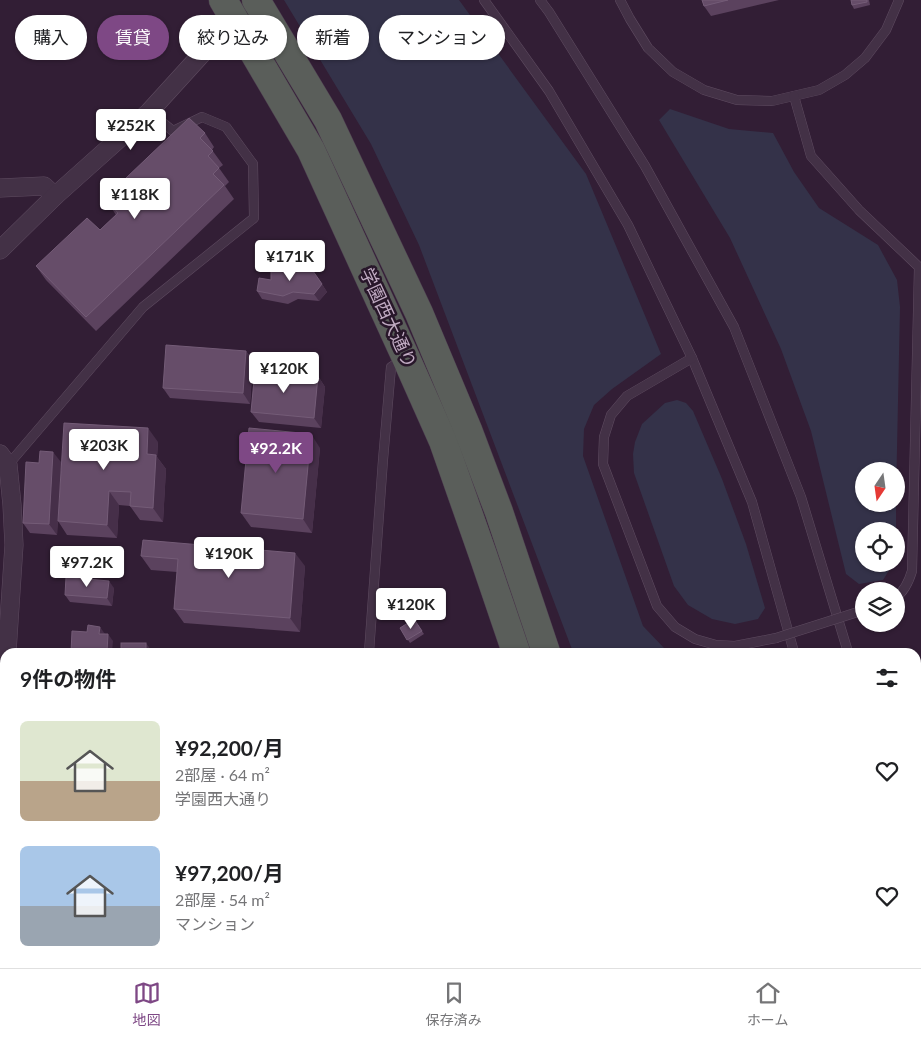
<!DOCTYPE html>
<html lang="ja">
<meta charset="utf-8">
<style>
:root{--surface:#fff;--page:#f2f2f2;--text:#202124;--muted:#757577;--line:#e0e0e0;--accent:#7e4885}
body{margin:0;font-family:Lato,"Noto Sans JP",sans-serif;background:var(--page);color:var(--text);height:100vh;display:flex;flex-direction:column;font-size:19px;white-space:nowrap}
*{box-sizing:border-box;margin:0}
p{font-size:16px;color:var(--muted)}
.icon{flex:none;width:28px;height:28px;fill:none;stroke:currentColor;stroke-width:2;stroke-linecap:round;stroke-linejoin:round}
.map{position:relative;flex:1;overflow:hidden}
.panel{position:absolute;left:0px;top:648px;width:921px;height:321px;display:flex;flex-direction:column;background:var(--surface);border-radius:15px 15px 0 0;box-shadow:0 1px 4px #0004}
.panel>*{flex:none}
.banner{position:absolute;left:15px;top:15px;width:500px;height:45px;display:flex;gap:10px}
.needle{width:32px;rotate:193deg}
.tools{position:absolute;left:855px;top:462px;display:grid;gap:10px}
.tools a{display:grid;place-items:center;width:50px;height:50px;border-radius:50%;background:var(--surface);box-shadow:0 1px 4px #0004;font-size:25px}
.price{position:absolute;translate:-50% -42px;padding:0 11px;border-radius:5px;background:#fff;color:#222;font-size:16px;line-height:32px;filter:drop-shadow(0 1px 2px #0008)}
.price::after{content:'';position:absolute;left:50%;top:30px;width:15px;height:11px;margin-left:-8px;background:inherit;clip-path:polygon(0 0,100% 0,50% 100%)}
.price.selected{background:var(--accent);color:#fff}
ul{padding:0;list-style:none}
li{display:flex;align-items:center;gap:15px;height:125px;padding:0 20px}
li span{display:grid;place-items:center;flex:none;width:140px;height:100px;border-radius:8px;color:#555}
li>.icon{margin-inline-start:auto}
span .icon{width:60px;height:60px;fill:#fffc;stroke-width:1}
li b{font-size:21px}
h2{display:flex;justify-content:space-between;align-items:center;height:60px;padding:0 20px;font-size:21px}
.tag{padding:0 18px;border-radius:22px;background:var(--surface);box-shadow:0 1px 4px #0004;font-size:18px;line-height:45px}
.tag.selected{background:var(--accent);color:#fff}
.menu{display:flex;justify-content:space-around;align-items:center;height:70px;border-top:1px solid var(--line);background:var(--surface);font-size:14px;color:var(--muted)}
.menu a{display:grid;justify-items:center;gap:2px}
.menu .selected{color:var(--accent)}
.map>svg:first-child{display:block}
</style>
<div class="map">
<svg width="921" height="968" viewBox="0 0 921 968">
<rect width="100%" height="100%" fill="#321e35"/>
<g fill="#343249">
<polygon points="284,0 459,0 586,174 661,354 612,389 594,405 584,429 583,456 643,626 664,648 673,652 573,652 419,245 371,144"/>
<polygon points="670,109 729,129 773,133 794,172 819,208 878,245 897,280 900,307 896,496 896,471 864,471 864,504 896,504 896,531 864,531 864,564 893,564 883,580 859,584 846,574 811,431 781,349 730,238 659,120"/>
<polygon points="677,400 686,403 693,411 722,479 746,544 765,608 758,619 735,624 712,619 688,605 674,586 634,473 633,454 635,442 642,424 665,403"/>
<polygon points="645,964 703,964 704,968 646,968"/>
<rect x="732" y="964" width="67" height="4"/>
</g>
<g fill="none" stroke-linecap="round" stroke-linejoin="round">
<defs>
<g id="service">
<polyline points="484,0 549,91 628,225 692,358 752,502 794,652"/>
<polyline points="540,0 549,12 645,166 734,327 801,497 848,652"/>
<polyline points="620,0 630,19 648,48 673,72 704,90 737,100 772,101 819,90 845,75 865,58 886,30 899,0"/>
<path d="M 794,96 L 811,156 L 859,210 L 919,267 L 912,571 C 909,581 905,591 896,597"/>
<polyline points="692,358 627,396 611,415 604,437 603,464 657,606 675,627 695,639 716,645 735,646 776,638"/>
<polyline points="8,465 143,307 254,218 253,164 226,127 202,117 173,131 149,112"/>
<polyline points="369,652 383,460 391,367 404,359"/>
<polyline points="916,895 921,893"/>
<polyline points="375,964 376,968"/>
<polyline points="903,964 904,968"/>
<polyline points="814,968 814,964"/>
<polyline points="874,968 874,964"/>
</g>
<g id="minor">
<polyline points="0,188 44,186 55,196"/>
<polyline points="0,250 55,196 149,112 209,46 246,20"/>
<polyline points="0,454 8,465 12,505 14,545 7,652"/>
<polyline points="0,715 2,715 5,678"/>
</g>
<polyline id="secondary" points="717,964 718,968"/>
<g id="trunk">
<polyline points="223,0 311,150 406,358 443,441 483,555 516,652"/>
<polyline points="256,0 328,120 419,313 468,430 499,512 546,652"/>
<polyline points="591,964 592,968"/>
<polyline points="623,964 624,968"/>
</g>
</defs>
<use href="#service" stroke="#5f4c61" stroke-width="10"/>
<use href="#minor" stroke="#5f4c61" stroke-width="19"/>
<use href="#secondary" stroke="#5f4c61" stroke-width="26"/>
<use href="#trunk" stroke="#4b394d" stroke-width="29"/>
<use href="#service" stroke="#433146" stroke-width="9"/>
<use href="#minor" stroke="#433146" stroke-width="18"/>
<use href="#secondary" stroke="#573f59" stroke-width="25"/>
<use href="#trunk" stroke="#5a5e5a" stroke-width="28"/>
<defs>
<polyline id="service-bridge" points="776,638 864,610"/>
</defs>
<use href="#service-bridge" stroke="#5f4c61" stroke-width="10" stroke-linecap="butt"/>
<use href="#service-bridge" stroke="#433146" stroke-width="9"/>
</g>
<g fill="#5b425e">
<polygon points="702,0 779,0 711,16 704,6"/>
<polygon points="851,0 869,0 870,5 854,9 852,5"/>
<polygon points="205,133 214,147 212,150 223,165 219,168 229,182 225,186 234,199 96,331 46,280 36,266 100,230 116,215 105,198"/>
<polygon points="318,278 327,292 319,301 298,299 288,304 262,299 257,291 271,280"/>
<polygon points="246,351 253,361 250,404 170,398 163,388"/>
<polygon points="318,376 325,387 321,428 259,422 251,412"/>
<polygon points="158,442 157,457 166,469 163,522 140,520 130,506 119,505 117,538 67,535 58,521"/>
<polygon points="320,448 312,533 251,527 241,513"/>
<polygon points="61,462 57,535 30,533 23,523"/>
<polygon points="141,556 305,566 300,632 184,623 174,609 177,572 151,570"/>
<polygon points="114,588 112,606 70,602 65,595"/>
<polygon points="414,619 424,634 410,643 400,628"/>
</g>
<g fill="#462f49">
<polygon points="313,271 327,292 319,301 314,294"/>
<polygon points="246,351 253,361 250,404 243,393"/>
<polygon points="318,376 325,387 321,428 314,418"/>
<polygon points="148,428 158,442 157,457 166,469 163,522 153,508 147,454"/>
<polygon points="311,434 320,448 312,533 303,519"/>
<polygon points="53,452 61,462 57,535 49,524"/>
<polygon points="109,491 119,505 117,538 107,525"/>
<polygon points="295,553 305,566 300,632 290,618"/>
<polygon points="109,581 114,588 112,606 107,598"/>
<polygon points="100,627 105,634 99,634"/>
<polygon points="108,634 113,641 112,652 107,652"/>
<polygon points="146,643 151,650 151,652 146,652"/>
</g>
<g fill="#664d69" stroke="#745c77">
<polygon points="702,0 728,0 704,6"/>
<polygon points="851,0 867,0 867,2 852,5"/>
<polygon points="189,118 205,133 200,138 213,151 208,156 219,168 213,174 224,185 86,317 36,266 87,218 100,230 118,213 105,198"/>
<polygon points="271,268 313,271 322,284 314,294 293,292 283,296 257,291 259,278 271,280"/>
<polygon points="166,345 246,351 243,393 163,388"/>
<polygon points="255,370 318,376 314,418 251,412"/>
<polygon points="64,423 148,428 147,454 156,455 153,508 130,506 131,492 109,491 107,525 58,521"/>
<polygon points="249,428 311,434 303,519 241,513"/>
<polygon points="40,451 53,452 49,524 23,523 26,462 39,463"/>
<polygon points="143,540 295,553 290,618 174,609 178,559 141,556"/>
<polygon points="66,577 109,581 107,598 65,595"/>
<polygon points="414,619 422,631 407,640 400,628"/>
<polygon points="88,625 100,627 99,634 108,634 107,652 71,652 72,631 87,632"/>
<rect x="121" y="643" width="25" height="9"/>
</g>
<g text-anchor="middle" stroke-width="5" stroke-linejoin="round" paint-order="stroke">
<g font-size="18" fill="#c1abc3" stroke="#28172a">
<text transform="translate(388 318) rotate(65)" y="6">学園西大通り</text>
</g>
</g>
</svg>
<div class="tools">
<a><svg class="needle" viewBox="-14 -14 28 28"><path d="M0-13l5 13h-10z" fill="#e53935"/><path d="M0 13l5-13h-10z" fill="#757577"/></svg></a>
<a><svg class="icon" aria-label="locate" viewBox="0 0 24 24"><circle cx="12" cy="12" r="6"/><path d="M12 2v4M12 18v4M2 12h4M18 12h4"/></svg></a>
<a><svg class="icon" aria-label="layers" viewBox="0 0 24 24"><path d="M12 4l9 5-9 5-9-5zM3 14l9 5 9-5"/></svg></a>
</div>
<b class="price" style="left:131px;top:151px">¥252K</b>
<b class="price" style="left:135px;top:220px">¥118K</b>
<b class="price" style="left:290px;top:282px">¥171K</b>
<b class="price" style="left:284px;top:394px">¥120K</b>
<b class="price" style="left:104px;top:471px">¥203K</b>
<b class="price selected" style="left:276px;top:474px">¥92.2K</b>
<b class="price" style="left:229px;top:579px">¥190K</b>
<b class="price" style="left:87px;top:588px">¥97.2K</b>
<b class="price" style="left:411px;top:630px">¥120K</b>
<div class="banner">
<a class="tag">購入</a>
<a class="tag selected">賃貸</a>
<a class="tag">絞り込み</a>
<a class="tag">新着</a>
<a class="tag">マンション</a>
</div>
<section class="panel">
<h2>9件の物件<svg class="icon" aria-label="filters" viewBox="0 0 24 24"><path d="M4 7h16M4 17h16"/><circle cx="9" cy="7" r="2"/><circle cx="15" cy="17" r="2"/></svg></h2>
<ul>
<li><span style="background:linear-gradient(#dfe7d0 60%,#b9a48a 0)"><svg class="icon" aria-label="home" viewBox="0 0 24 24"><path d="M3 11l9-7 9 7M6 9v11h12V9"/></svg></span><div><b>¥92,200/月</b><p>2部屋 · 64 m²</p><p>学園西大通り</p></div><svg class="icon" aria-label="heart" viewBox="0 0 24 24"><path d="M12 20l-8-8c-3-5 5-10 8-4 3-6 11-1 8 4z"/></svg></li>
<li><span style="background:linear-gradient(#a9c7e8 60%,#9aa5b1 0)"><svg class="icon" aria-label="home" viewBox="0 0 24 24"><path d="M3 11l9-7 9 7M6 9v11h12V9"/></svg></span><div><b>¥97,200/月</b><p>2部屋 · 54 m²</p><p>マンション</p></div><svg class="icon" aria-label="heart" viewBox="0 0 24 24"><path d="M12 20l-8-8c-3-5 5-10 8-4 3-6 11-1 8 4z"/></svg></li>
</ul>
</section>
</div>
<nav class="menu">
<a class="selected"><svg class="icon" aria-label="map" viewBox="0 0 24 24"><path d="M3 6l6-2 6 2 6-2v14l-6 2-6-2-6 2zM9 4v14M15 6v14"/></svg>地図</a>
<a><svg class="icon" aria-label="saved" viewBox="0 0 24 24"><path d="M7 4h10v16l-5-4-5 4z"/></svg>保存済み</a>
<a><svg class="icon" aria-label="home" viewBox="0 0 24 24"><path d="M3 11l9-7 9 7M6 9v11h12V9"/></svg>ホーム</a>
</nav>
